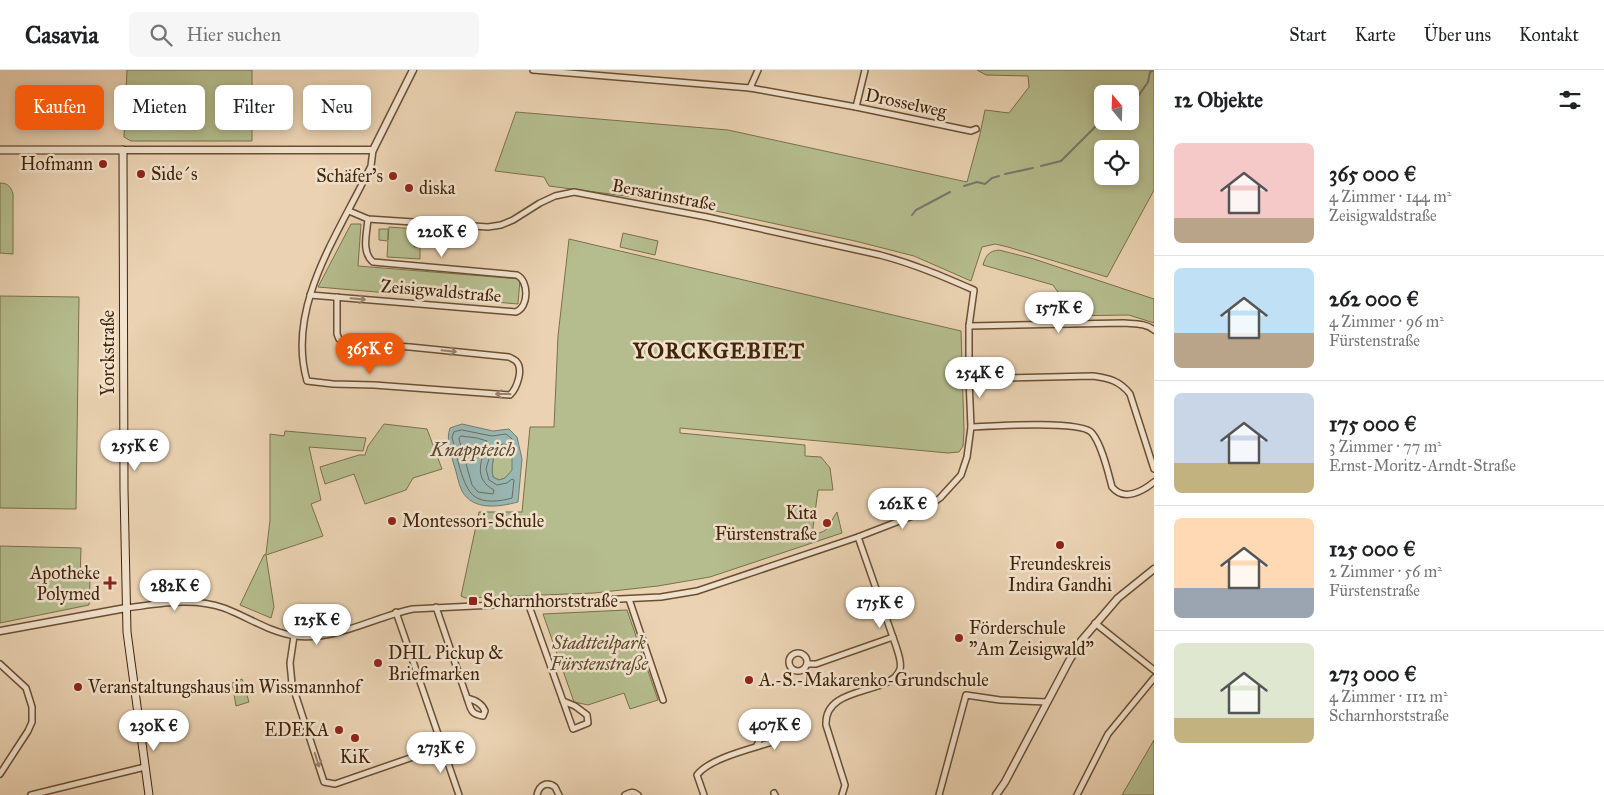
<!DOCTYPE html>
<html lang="de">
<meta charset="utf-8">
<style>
:root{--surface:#fff;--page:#f6f6f6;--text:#202124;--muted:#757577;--line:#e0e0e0;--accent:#ea580c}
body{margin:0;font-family:"IM FELL Great Primer",serif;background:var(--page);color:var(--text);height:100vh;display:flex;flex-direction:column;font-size:19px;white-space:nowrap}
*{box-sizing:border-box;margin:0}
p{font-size:16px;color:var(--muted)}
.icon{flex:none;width:28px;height:28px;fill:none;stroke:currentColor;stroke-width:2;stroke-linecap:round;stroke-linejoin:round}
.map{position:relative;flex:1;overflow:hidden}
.details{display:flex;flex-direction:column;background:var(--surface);width:450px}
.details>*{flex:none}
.hud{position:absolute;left:15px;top:15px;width:475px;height:45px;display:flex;gap:10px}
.needle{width:32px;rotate:341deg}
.buttons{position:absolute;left:1094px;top:15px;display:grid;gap:10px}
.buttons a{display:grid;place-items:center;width:45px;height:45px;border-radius:8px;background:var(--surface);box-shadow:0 2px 8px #0003;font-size:25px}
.price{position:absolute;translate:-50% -42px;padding:0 11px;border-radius:18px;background:#fff;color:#222;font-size:16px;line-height:32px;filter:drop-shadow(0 1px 2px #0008)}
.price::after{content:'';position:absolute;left:50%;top:30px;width:15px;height:11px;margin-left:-8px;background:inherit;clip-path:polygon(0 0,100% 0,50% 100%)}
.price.on{background:var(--accent);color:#fff}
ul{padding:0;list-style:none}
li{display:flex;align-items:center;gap:15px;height:125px;padding:0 20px}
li+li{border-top:1px solid var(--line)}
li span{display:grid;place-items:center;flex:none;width:140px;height:100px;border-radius:8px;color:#555}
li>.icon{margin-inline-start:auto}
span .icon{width:60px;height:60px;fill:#fffc;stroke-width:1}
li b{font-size:21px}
h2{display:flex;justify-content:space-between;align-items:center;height:60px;padding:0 20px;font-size:21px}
.pill{padding:0 18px;border-radius:8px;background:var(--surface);box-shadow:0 2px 8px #0003;font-size:18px;line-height:45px}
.pill.on{background:var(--accent);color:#fff}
header{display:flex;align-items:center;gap:30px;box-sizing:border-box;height:70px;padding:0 25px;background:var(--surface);border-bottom:1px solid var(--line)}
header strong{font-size:24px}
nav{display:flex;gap:28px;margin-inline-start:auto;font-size:18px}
.search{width:350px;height:45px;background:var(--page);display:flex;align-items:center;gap:12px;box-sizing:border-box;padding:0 18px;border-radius:8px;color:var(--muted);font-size:19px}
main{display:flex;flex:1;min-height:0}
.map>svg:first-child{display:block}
</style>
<header>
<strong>Casavia</strong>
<div class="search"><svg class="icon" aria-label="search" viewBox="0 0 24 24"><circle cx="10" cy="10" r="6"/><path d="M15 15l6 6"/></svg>Hier suchen</div>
<nav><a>Start</a><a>Karte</a><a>Über uns</a><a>Kontakt</a></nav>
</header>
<main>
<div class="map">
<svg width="1154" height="725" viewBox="0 0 1154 725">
<rect width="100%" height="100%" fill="#ead2b2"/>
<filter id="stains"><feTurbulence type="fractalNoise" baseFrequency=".004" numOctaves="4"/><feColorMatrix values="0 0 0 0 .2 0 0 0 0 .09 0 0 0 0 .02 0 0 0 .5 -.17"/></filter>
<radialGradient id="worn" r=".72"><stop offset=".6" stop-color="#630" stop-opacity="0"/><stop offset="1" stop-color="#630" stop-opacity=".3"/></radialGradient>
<g fill="#b5bd8e" stroke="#7b704b" fill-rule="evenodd">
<polygon points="127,0 252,0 252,71 131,71 124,67"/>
<path d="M 977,0 L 1154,0 L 1154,120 L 1107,207 L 1008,177 L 995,174 L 982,177 L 971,211 L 914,186 L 855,171 L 679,133 L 549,116 L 544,107 L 495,101 L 516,42 L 728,60 L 967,112 L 980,64 L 985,40 L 1009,43 L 1029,17 L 1028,6 L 986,5 ZM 1102,24 L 1130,24 L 1130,51 L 1102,51 ZM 1102,79 L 1130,79 L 1130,106 L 1102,106 Z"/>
<path d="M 0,113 C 8,113 11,117 13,124 L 13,184 L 0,183 Z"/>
<polygon points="351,154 361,154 358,196 520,209 518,234 318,217"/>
<polygon points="389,157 416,159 414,177 420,177 420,189 387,187 388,171 379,170 379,159 388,159 388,170"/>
<polygon points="623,163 658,171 655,185 620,177"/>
<path d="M 569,169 L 961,261 L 964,361 L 963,376 L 959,382 L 948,383 L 680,358 L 680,363 L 805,375 L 805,386 L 821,387 L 830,398 L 833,420 L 818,420 L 812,465 C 833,460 827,456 837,442 L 842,463 L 710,507 L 658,516 L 594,523 L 465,528 L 461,526 L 479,442 L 522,442 L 530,357 L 554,357 L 558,266 Z"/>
<path d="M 999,180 L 1034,189 L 1154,229 L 1154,253 L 1129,245 L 1059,246 L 1057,244 L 1058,222 L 1053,215 L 983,195 C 986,185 989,181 999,180 Z"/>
<polygon points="0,226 79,227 76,439 0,438"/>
<polygon points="384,354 427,359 442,399 413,408 406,420 365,434 354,404 325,414 320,397 359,385 365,385 368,376"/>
<polygon points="285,361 366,368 363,381 309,377 321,430 311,434 323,466 266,485 274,537 271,548 240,535 264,485 266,484 270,450 270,364 284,366"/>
<path d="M 504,379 L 512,381 L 513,400 L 505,408 L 499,410 L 493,407 C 491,398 493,390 495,381 Z"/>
<polygon points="0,476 81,478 80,511 90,510 89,535 0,553"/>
<polygon points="627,540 658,630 630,639 624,623 588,635 574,632 543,544"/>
<polygon points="242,609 249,632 236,636 232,613"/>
<polygon points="1154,670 1154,725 1122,725"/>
</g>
<path fill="#98b6b2" stroke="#757b6e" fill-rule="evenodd" d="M 462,354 L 493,361 L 509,359 L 517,367 L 522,389 L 518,432 C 499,437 473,441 462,421 C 458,413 457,403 454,395 C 450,382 446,370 450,358 ZM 504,379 L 512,381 L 512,400 L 505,408 L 499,410 L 493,407 C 491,398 493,390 495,381 Z"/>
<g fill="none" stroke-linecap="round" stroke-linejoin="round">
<g stroke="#6c6c5d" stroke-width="1">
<path d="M 462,360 L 492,366 L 506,364 L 512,369 L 513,373 L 512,375 L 503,374 L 492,378 L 486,399 L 489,410 L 497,415 L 507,413 L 512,409 L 514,410 L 512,428 C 501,431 484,434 474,426 C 462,417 456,382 452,367 L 454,362 Z"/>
<path d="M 461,366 L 477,368 L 487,371 C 482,390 472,408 494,420 L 493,424 L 478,422 L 472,415 L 459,369 Z"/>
</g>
<g stroke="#757b6e" stroke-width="2">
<polyline points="1130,38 1148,12 1150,2 1154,0"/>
<polyline points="1041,96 1061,91 1102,50"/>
<polyline points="1005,104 1033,98"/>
<polyline points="964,116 977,112 985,114 992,108 999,106"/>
<polyline points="912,145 916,140 950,122"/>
</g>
<defs>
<g id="minor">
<polyline points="533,0 750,18 856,37 971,61 976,59"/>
<polyline points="750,18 758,0"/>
<polyline points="856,37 865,0"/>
<path d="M 310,225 L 516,242 C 529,237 529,211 517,205 L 373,192 C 361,182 367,163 368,149"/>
<path d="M 337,227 L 337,264 L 339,269 L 345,273 L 410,277 L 509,287 C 511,288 515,290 516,291 C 524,299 517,318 510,325 L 374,315 L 333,314 L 307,311 C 286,238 337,166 367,104 L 371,96 L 373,80"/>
<path d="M 969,256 L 1124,253 C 1134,254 1146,253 1154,260"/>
<path d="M 969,309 L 1093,306 C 1109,308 1120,311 1130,324 L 1154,399"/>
<path d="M 971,357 C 991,356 1081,350 1092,363 C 1102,375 1108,402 1112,417 C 1124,432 1143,421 1154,412"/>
<polyline points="629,529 663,630"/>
<polyline points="528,533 573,659 588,653 587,645 575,636 563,631"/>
<path d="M 436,537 L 467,628 C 471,639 470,644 483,646 L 485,641 C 482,633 475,630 467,628"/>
<path d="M 126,538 C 159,534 192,527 224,538 C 248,547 269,562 295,566 C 336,571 374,547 413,539 L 661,527 L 697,521 L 858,467 L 915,445 L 940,428 L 961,405 L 967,387 L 971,357 L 969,309 L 969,256 L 974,220 C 942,206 914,194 880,185 L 707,147 L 574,122 L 555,126 L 540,133 L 513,150 L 501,155 L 488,157 L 368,149 L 349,141"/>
<polyline points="396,542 459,725"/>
<polyline points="1095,553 1154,600"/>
<polyline points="294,566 290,593 292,614 324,712 335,714 442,677"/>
<circle cx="798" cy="592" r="9"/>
<polyline points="0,594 26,618 32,637 32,652 28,661 0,704"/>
<polyline points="807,594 816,594 893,567"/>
<polyline points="774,723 775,725"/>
<polyline points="31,725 145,697"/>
<path d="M 537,725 C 539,715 547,711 555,717 L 559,725"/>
<path d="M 625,725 C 630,722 633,721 638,725"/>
<path d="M 704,725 L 697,705 C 710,688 751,679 772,672 L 777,665 C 775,660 772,660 767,660 L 762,665 L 756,677"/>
<path d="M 842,725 L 845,715 L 826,655 C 824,614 892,626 900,599 C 902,592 898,583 896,576 L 858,467"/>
<polyline points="939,725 966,625 1000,630 1047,632"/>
<polyline points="1077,725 1108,664 1154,608"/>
</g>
<g id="tertiary">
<polyline points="123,80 373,80 413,0"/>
<polyline points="0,561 126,538"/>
<polyline points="996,725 1005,712 1069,591 1081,571 1118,528 1154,499"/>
</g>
<polyline id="secondary" points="0,80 123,80 124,420 127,562 149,725"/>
</defs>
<use href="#minor" stroke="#6b4f32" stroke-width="8"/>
<use href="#tertiary" stroke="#6b4f32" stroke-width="9"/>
<use href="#secondary" stroke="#412308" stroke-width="9"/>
<use href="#minor" stroke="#f1e2cd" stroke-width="5"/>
<use href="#tertiary" stroke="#f1e2cd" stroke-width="6"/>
<use href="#secondary" stroke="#f1e2cd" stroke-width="7"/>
</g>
<defs><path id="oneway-shaft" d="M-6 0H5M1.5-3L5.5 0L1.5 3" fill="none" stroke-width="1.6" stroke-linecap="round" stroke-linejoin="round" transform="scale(1.25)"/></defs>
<g stroke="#99826a">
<use href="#oneway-shaft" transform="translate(358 229) rotate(5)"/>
<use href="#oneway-shaft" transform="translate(449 281) rotate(6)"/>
<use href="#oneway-shaft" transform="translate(503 324) rotate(-179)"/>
<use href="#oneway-shaft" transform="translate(317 690) rotate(72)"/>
</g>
<g fill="#8f2418" stroke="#f1e2cd" stroke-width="2">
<circle cx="103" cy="94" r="5"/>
<circle cx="141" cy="104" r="5"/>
<circle cx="393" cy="106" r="5"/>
<circle cx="409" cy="118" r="5"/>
<circle cx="392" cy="451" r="5"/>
<circle cx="827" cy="453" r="5"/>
<circle cx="1060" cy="475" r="5"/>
<path d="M107.5 505.5h5v5h5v5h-5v5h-5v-5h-5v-5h5z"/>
<rect x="468" y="526" width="10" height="10" rx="2.5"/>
<circle cx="959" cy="568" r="5"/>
<circle cx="378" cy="593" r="5"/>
<circle cx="749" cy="610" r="5"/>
<circle cx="78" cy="617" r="5"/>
<circle cx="339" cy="660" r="5"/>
<circle cx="355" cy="668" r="5"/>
</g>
<g text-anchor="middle" stroke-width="5" stroke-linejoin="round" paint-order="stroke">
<g font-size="18" fill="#412308" stroke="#f1e2cd">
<text transform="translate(906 33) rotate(12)" y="6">Drosselweg</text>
<text transform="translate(664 125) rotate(11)" y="6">Bersarinstraße</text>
<text transform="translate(441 221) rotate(5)" y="6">Zeisigwaldstraße</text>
<text transform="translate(108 283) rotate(-90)" y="6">Yorckstraße</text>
</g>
<g font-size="18" fill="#412308" stroke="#f1e2cd" text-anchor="start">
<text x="93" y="100" text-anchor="end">Hofmann</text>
<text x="151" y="110">Side´s</text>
<text x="383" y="112" text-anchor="end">Schäfer's</text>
<text x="419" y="124">diska</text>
<text x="817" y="449" text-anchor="end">Kita<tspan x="817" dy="21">Fürstenstraße</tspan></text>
<text x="402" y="457">Montessori-Schule</text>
<text x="1060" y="500" text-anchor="middle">Freundeskreis<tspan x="1060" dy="21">Indira Gandhi</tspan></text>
<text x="100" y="509" text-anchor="end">Apotheke<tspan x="100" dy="21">Polymed</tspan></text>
<text x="483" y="537">Scharnhorststraße</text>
<text x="969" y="564">Förderschule<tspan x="969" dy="21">"Am Zeisigwald"</tspan></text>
<text x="388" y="589">DHL Pickup &amp;<tspan x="388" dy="21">Briefmarken</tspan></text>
<text x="759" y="616">A.-S.-Makarenko-Grundschule</text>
<text x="88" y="623">Veranstaltungshaus im Wissmannhof</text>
<text x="329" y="666" text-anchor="end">EDEKA</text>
<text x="355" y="693" text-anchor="middle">KiK</text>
</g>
<g font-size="18" font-style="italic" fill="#5e4a2a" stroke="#f1e2cd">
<text x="599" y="579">Stadtteilpark<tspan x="599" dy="21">Fürstenstraße</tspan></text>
</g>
<g font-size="19" font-style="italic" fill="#574832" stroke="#f1e2cd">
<text x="473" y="386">Knappteich</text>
</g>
<g font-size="22" font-weight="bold" letter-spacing="1" fill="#412308" stroke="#f1e2cd">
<text x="719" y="288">YORCKGEBIET</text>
</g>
</g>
<rect width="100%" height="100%" filter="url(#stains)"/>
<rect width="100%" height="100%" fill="url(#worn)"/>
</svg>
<div class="buttons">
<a><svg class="needle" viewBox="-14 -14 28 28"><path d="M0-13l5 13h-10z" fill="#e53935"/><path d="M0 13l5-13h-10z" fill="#757577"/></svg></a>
<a><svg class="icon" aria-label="locate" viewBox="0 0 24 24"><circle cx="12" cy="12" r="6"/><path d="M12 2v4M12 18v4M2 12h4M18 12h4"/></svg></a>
</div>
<b class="price" style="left:442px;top:188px">220K €</b>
<b class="price" style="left:1059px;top:264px">157K €</b>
<b class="price on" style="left:370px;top:305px">365K €</b>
<b class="price" style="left:980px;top:329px">254K €</b>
<b class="price" style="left:135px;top:402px">255K €</b>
<b class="price" style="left:903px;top:460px">262K €</b>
<b class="price" style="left:175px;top:542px">282K €</b>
<b class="price" style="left:880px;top:559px">175K €</b>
<b class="price" style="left:317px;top:576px">125K €</b>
<b class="price" style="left:775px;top:681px">407K €</b>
<b class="price" style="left:154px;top:682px">230K €</b>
<b class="price" style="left:441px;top:704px">273K €</b>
<div class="hud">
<a class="pill on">Kaufen</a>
<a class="pill">Mieten</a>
<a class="pill">Filter</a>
<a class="pill">Neu</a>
</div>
</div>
<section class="details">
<h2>12 Objekte<svg class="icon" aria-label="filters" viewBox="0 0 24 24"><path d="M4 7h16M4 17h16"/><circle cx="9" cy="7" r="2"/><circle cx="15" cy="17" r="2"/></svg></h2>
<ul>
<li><span style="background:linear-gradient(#f6c9c9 75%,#b9a48a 0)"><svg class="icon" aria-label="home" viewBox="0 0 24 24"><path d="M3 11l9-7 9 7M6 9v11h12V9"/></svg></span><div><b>365 000 €</b><p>4 Zimmer · 144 m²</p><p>Zeisigwaldstraße</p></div></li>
<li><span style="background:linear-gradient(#bfe0f5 65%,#b9a48a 0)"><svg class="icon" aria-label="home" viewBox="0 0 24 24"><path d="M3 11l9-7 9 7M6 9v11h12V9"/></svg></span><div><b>262 000 €</b><p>4 Zimmer · 96 m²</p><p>Fürstenstraße</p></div></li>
<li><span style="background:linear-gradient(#c9d6e8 70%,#c2b280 0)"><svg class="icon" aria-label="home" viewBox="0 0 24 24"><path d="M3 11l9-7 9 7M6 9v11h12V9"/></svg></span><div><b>175 000 €</b><p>3 Zimmer · 77 m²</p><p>Ernst-Moritz-Arndt-Straße</p></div></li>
<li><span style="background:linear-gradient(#ffd9b3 70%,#9aa5b1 0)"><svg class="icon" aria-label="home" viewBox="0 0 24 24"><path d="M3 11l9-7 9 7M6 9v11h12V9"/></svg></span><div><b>125 000 €</b><p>2 Zimmer · 56 m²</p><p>Fürstenstraße</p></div></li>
<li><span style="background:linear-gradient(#dfe7d0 75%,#c2b280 0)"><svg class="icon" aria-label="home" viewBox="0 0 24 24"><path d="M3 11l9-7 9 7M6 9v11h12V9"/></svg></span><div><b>273 000 €</b><p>4 Zimmer · 112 m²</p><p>Scharnhorststraße</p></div></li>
</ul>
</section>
</main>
